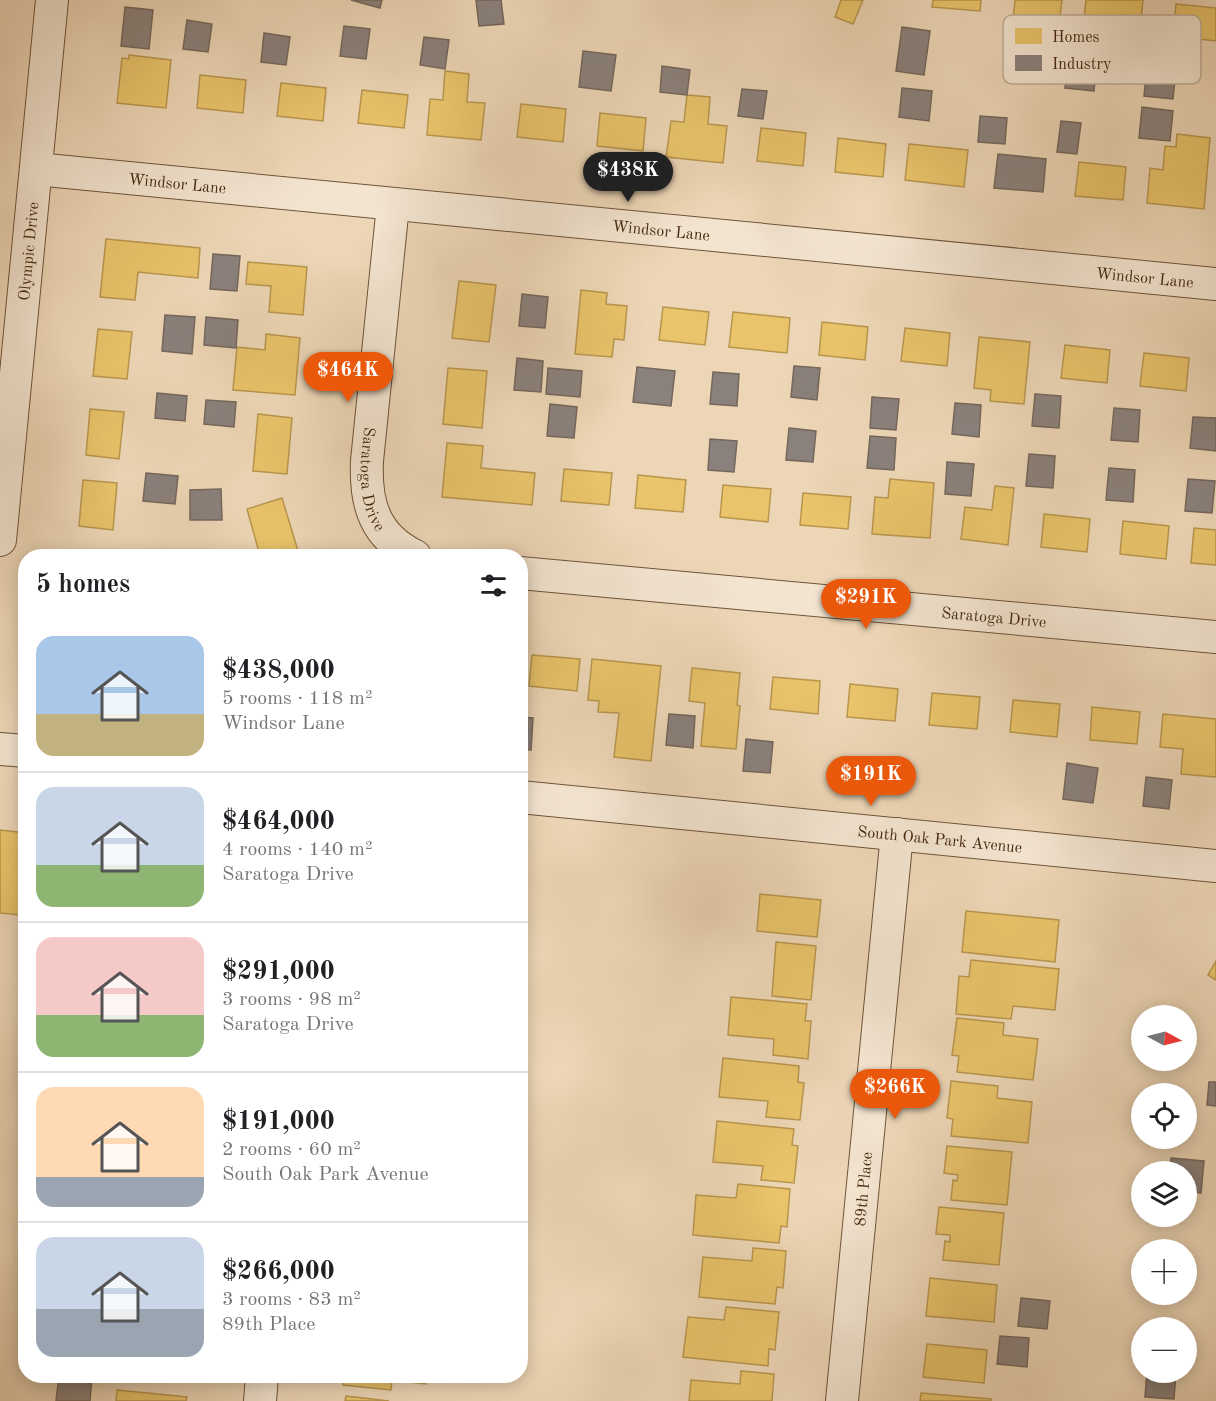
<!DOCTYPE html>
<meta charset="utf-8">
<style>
:root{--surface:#fff;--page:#f2f2f2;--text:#202124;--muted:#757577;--line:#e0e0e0;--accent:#ea580c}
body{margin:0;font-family:"Old Standard TT",serif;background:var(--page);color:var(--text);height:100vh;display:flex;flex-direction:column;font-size:22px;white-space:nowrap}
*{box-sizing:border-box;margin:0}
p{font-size:20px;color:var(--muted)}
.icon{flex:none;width:33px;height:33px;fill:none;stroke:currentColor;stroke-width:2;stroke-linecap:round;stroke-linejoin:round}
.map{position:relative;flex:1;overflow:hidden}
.drawer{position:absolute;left:18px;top:549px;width:510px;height:834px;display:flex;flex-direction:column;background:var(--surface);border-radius:24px;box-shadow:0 3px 15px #0003}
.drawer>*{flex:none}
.needle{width:39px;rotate:97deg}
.controls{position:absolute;left:1131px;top:1005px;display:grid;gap:12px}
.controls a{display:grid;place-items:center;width:66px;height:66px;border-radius:50%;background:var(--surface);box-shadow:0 3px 15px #0003;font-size:30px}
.price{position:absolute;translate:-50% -51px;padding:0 14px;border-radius:21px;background:var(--accent);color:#fff;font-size:20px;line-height:39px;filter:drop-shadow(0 2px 3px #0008)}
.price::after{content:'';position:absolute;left:50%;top:36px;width:18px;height:14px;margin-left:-9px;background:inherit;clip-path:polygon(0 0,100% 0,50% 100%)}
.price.current{background:#222;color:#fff}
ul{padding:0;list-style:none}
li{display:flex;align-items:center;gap:18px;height:150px;padding:0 18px}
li+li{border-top:2px solid var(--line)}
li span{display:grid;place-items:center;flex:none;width:168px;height:120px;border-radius:18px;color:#555}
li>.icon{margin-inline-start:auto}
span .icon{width:72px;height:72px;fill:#fffc;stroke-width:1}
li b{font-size:26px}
h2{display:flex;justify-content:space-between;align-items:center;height:72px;padding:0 18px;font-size:26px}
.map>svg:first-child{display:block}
</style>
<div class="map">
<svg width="1216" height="1401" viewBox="0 0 1216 1401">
<rect width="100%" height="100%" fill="#edd6b6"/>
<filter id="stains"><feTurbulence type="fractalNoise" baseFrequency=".00333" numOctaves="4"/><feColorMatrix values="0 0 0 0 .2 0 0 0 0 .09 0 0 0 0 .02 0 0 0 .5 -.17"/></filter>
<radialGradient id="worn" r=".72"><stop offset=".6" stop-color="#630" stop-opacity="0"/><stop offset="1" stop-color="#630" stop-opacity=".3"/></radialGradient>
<g fill="#e9c46a" stroke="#b8964e" stroke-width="1.5">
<polygon points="841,0 863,0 853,24 835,17"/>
<polygon points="933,0 981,0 980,11 932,7"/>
<polygon points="1015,0 1062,0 1059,25 1013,20"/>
<polygon points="1086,0 1143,0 1138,54 1095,50 1097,30 1083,28"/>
<polygon points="1176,4 1216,8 1216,41 1173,36"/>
<polygon points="129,55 171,60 166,108 117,103 122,58 129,59"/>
<polygon points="445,71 469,74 467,102 485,103 481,140 427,135 430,99 443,100"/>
<polygon points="200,75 246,80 243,113 197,108"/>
<polygon points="281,83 326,88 323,121 277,116"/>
<polygon points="362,90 408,95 404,128 358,123"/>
<polygon points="687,95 710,97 708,124 727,126 723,163 666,157 671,121 684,122"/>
<polygon points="521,104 566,109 563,142 517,137"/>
<polygon points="600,113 646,118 643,151 597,146"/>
<polygon points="761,128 806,133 803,166 757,161"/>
<polygon points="1177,134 1210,138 1204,209 1147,203 1150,168 1163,170 1165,146 1176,147"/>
<polygon points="838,138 886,144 883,177 835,172"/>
<polygon points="909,144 968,150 964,187 905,180"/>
<polygon points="1079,162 1126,167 1123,200 1075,196"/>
<polygon points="106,239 200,248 198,278 138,272 135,300 100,297"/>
<polygon points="248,262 307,267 303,315 269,312 271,286 246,284"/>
<polygon points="459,281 496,285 489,342 452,338"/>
<polygon points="581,290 607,293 606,304 627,306 624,340 614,339 612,357 575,354"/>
<polygon points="663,307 709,312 705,345 659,340"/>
<polygon points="733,312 790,318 787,353 729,347"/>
<polygon points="822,322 868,327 865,360 819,355"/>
<polygon points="905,328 950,333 947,366 901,361"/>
<polygon points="98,329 132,332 127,379 93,376"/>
<polygon points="266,334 300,338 295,395 233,390 237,347 265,350"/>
<polygon points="979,337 1030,342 1024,404 990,401 991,390 974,388"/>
<polygon points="1065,345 1110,350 1107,383 1061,378"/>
<polygon points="1144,353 1189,358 1186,391 1140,386"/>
<polygon points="448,368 487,371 482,428 443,424"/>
<polygon points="90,409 124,412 119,459 86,455"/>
<polygon points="258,414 292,418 287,474 253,471"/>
<polygon points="447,443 483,446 481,468 535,473 532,505 442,497"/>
<polygon points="564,469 612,473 609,505 561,501"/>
<polygon points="638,475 686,480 683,512 635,508"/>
<polygon points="890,479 934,483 930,538 872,534 875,497 888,498"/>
<polygon points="83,480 117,483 113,530 79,526"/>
<polygon points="723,485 771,489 768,522 720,517"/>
<polygon points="995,486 1014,488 1008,545 961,539 965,507 992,510"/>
<polygon points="803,493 851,497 848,529 800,525"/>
<polygon points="282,498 299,554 291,556 260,556 247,509"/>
<polygon points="1044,514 1090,519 1087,552 1041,547"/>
<polygon points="1123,521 1169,526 1166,559 1120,554"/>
<polygon points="1194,528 1216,530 1216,565 1191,563"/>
<polygon points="532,655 580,659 577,691 529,686"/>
<polygon points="592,659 661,666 651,761 614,757 619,713 598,712 599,701 588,700"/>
<polygon points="692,668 740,673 737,705 740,706 736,749 701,746 705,703 689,701"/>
<polygon points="773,677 820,681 818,714 770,709"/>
<polygon points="850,684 898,689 895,721 847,717"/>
<polygon points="932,693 980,697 977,729 929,725"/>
<polygon points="1013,700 1060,704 1057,737 1010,732"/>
<polygon points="1092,707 1140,712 1137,744 1090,740"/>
<polygon points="1163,714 1216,719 1216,777 1181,774 1183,749 1160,747"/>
<polygon points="0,830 26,833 26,865 20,915 0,913"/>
<polygon points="760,894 821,900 817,937 757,931"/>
<polygon points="966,911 1059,920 1055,962 962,952"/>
<polygon points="776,942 816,946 811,1000 772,996"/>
<polygon points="971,960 1059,969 1055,1010 1013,1006 1011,1019 956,1014 959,976 969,977"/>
<polygon points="1216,961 1216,980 1208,975"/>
<polygon points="731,997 807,1004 805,1021 811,1021 808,1059 773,1055 774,1039 728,1035"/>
<polygon points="957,1018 1004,1023 1003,1035 1038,1039 1033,1080 957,1072 959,1056 952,1055"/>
<polygon points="723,1058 799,1066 798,1082 804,1083 800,1120 766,1117 768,1101 719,1097"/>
<polygon points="951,1081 998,1086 997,1098 1032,1102 1028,1143 951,1136 953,1119 947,1118"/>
<polygon points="717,1121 794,1129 792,1145 798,1146 794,1183 761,1180 763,1166 713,1162"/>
<polygon points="947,1146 1012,1152 1007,1205 951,1200 953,1180 957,1181 958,1175 944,1173"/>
<polygon points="738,1184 790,1189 787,1227 781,1226 779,1243 693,1235 696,1195 736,1198"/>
<polygon points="939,1207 1004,1213 999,1265 943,1260 945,1241 950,1242 950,1235 936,1234"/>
<polygon points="753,1248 786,1251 783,1288 777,1287 775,1304 699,1297 703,1257 752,1261"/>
<polygon points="930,1278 997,1285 994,1322 926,1316"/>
<polygon points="726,1307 779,1312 775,1350 769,1349 768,1366 683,1357 688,1317 724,1320"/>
<polygon points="927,1344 987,1350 984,1383 923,1377"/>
<polygon points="741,1371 774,1374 772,1401 689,1401 691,1380 740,1384"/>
<polygon points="344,1376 427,1376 426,1384 392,1380 391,1390 343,1385"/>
<polygon points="117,1390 187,1397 186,1401 116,1401"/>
<polygon points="921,1393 991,1399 991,1401 920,1401"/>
<polygon points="346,1396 389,1401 345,1401"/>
</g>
<g fill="#8a817c" stroke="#75675b" stroke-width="1.5">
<polygon points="351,0 382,0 380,8"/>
<polygon points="476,0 501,0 504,24 479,26"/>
<polygon points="125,7 153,10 149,49 121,46"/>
<polygon points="187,20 212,24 208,52 183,49"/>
<polygon points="344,26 370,29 366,59 340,56"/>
<polygon points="902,27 930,31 924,75 896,71"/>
<polygon points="264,33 290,37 286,65 261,62"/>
<polygon points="424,37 449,40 445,69 420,65"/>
<polygon points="583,51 616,55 611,91 579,87"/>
<polygon points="1067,58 1097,60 1094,91 1065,88"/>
<polygon points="662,66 690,70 687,95 660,92"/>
<polygon points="1147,66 1176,69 1173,99 1144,96"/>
<polygon points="902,88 932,91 929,121 899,117"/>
<polygon points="742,89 767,91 763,119 738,116"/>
<polygon points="1142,107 1173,111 1170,141 1139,138"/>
<polygon points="980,116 1007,118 1005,144 978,142"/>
<polygon points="1061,121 1081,123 1077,154 1057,152"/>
<polygon points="998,154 1046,159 1043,192 994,188"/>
<polygon points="213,254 240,256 237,291 210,289"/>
<polygon points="522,294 548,297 545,328 519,326"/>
<polygon points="165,315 195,317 192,354 162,351"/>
<polygon points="206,317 238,320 236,348 204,345"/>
<polygon points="517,358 543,361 541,392 514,390"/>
<polygon points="794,366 820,368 817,400 791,397"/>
<polygon points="637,367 675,371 671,406 633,402"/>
<polygon points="548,368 582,371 580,397 546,394"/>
<polygon points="713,372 739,374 737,406 710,404"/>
<polygon points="157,393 187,396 185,421 155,418"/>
<polygon points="1035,394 1061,396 1059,428 1032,426"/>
<polygon points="872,397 899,399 896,430 870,428"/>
<polygon points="206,400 236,402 234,427 204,424"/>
<polygon points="955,403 981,405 979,437 952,434"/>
<polygon points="550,404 577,407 574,438 547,436"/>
<polygon points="1114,408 1140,410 1138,442 1111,440"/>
<polygon points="1193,417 1216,418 1216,451 1190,448"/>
<polygon points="789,428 816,431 813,462 786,460"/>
<polygon points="870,436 896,438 894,470 867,468"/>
<polygon points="710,439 737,441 734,472 708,470"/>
<polygon points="1029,454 1055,456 1053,488 1026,486"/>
<polygon points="947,462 974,464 971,496 945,494"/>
<polygon points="1109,468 1135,470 1133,502 1106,500"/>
<polygon points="146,473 178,476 175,504 143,501"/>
<polygon points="1188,479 1215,481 1212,513 1185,511"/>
<polygon points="221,489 222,520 190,520 190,490"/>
<polygon points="669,714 695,716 693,748 666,745"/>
<polygon points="520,717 533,718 531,750 520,749"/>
<polygon points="746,739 773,742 770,773 743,771"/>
<polygon points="1067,763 1098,768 1093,803 1063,799"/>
<polygon points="1146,777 1172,780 1169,809 1143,806"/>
<polygon points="1209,1082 1216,1082 1216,1106 1207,1105"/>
<polygon points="1171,1158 1204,1161 1201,1193 1186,1191 1186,1172 1170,1172"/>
<polygon points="1021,1298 1050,1301 1047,1329 1018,1326"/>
<polygon points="1000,1336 1029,1338 1027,1367 997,1364"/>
<polygon points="1147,1372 1176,1372 1174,1399 1145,1397"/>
<polygon points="59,1376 92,1376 90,1401 56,1401"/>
</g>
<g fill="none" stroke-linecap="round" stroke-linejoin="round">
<defs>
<g id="minor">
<path id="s1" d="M 36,169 L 1216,284"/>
<path id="s2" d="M 393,205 L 367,461 C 365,503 374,536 415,556"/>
<path id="s3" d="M 0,540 L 52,0"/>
<path id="s4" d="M 520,573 L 1216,637"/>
<polyline points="0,749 26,751"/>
<path id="s5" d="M 520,797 L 1216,866"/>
<polyline points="260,1401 262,1376"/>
<path id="s6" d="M 842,1401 L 897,834"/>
</g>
</defs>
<use href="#minor" stroke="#6f5438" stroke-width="34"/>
<use href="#minor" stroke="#f3e4d0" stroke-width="32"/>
</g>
<g text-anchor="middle" stroke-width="6" stroke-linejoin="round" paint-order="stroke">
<g font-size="16" fill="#45290e" stroke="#f3e4d0">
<text dy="6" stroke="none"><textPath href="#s1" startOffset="142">Windsor Lane</textPath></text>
<text dy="6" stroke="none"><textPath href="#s1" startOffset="628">Windsor Lane</textPath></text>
<text dy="6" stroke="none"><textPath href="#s3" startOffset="290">Olympic Drive</textPath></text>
<text dy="6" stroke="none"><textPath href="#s1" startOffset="1114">Windsor Lane</textPath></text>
<text dy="6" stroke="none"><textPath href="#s2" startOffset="276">Saratoga Drive</textPath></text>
<text dy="6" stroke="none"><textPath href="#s4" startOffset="476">Saratoga Drive</textPath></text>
<text dy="6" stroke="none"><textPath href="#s5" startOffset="422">South Oak Park Avenue</textPath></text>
<text dy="6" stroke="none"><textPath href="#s6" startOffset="213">89th Place</textPath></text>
</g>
</g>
<rect x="1003" y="15" width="198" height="69" rx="9" fill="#f3e4d0" stroke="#bfac96" stroke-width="1.5"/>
<rect x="1015" y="28" width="27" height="16" fill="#e9c46a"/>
<rect x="1015" y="55" width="27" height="16" fill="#8a817c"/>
<g font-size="16" fill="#45290e">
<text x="1052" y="42">Homes</text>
<text x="1052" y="69">Industry</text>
</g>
<rect width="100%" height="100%" filter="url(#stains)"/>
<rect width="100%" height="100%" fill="url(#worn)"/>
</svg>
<div class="controls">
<a><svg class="needle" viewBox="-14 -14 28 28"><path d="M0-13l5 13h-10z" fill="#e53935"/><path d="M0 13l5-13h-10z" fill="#757577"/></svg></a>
<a><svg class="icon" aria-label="locate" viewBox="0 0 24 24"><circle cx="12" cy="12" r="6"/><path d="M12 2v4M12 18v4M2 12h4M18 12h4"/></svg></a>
<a><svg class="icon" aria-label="layers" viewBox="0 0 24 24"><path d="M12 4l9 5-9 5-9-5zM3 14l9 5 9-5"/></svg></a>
<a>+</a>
<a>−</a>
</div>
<b class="price current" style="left:628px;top:203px">$438K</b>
<b class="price" style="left:348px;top:403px">$464K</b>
<b class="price" style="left:866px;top:630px">$291K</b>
<b class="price" style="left:871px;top:807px">$191K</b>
<b class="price" style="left:895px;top:1120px">$266K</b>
<section class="drawer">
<h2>5 homes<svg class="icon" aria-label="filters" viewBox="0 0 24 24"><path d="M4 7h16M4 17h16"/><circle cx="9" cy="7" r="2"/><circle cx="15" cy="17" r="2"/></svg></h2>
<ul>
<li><span style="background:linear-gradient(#a9c7e8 65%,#c2b280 0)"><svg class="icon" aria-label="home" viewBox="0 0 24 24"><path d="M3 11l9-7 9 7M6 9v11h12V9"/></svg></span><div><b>$438,000</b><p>5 rooms · 118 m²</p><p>Windsor Lane</p></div></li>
<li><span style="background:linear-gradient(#c9d6e8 65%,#8fb573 0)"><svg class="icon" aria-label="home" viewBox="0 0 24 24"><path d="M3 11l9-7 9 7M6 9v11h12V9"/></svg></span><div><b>$464,000</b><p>4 rooms · 140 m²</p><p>Saratoga Drive</p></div></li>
<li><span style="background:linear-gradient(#f6c9c9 65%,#8fb573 0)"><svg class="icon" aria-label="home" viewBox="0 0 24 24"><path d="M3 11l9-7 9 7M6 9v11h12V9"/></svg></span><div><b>$291,000</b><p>3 rooms · 98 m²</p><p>Saratoga Drive</p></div></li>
<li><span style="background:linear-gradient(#ffd9b3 75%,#9aa5b1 0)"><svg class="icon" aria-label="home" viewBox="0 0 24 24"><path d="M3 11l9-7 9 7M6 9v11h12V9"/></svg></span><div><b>$191,000</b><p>2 rooms · 60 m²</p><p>South Oak Park Avenue</p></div></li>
<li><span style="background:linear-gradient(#c9d6e8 60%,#9aa5b1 0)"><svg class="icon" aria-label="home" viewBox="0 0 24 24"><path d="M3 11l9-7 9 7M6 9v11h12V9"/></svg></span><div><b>$266,000</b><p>3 rooms · 83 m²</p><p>89th Place</p></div></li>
</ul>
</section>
</div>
